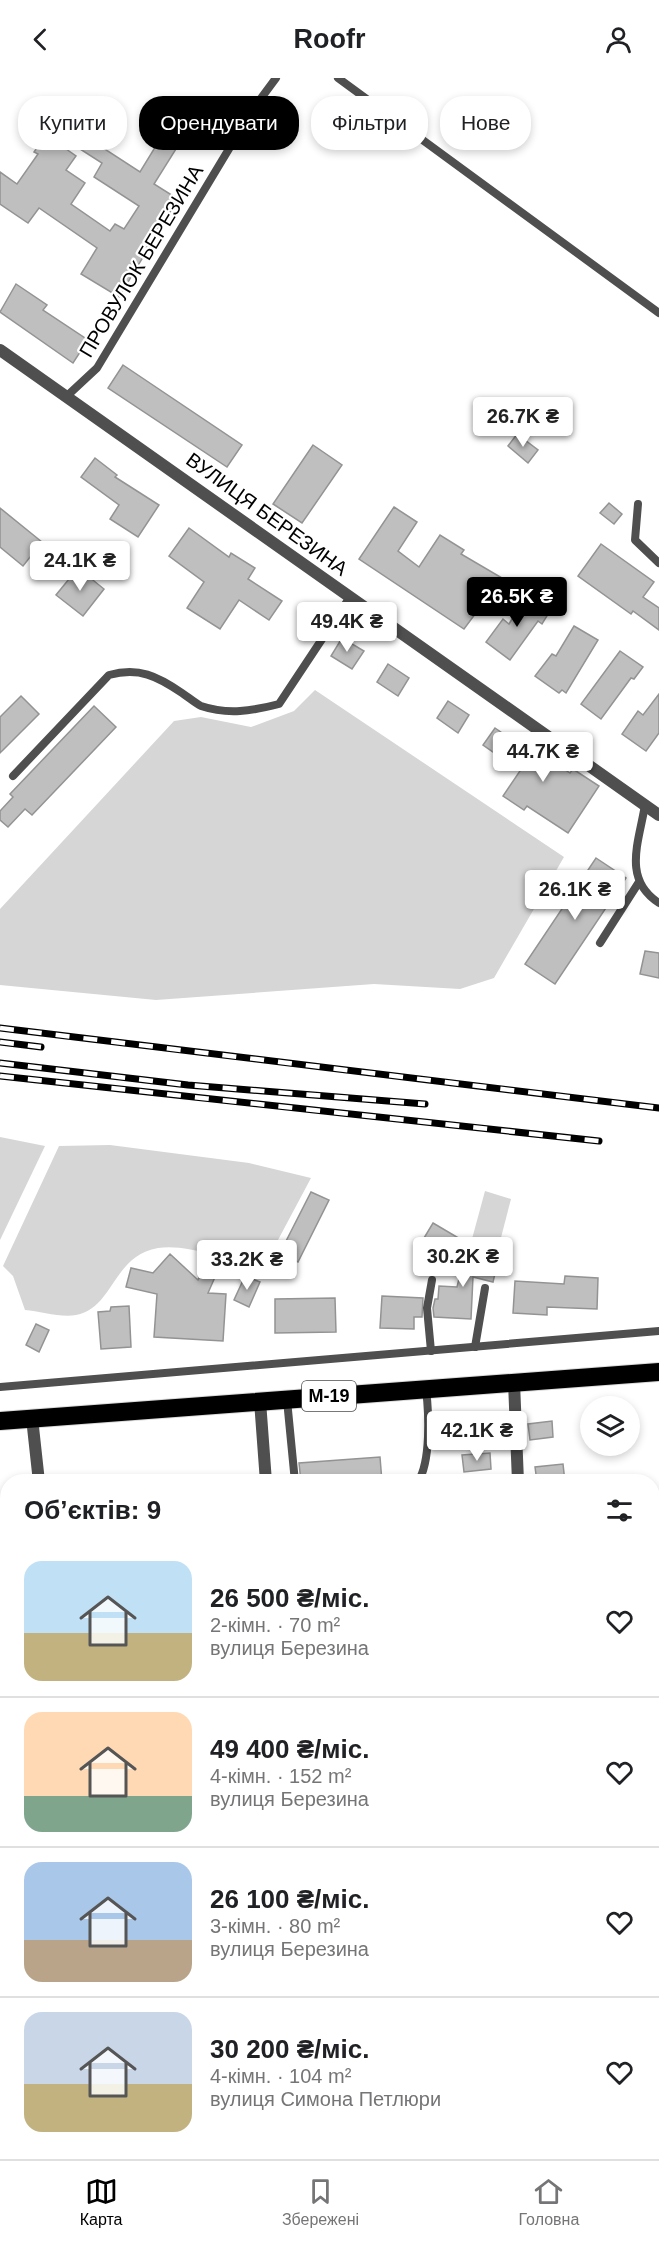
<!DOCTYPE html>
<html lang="uk">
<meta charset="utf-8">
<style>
:root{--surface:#fff;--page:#f2f2f2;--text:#202124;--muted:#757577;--line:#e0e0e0;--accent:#000}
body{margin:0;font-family:Arial,sans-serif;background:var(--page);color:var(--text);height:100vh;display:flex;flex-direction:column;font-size:22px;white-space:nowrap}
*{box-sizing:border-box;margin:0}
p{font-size:20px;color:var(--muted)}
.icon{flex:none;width:33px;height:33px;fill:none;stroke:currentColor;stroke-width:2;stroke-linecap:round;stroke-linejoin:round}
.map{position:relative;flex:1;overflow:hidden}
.sheet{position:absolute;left:0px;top:1396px;width:660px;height:686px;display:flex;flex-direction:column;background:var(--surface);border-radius:24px 24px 0 0;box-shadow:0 3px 9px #0003}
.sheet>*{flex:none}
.top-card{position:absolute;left:18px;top:18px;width:624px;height:54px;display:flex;gap:12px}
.fabs{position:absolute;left:580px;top:1318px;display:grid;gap:12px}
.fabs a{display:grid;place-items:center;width:60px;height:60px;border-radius:50%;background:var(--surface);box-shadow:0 3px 9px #0003;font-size:30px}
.price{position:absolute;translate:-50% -51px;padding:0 14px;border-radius:6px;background:#fff;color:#222;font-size:20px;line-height:39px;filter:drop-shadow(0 2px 3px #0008)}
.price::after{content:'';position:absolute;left:50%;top:36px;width:18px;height:14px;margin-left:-9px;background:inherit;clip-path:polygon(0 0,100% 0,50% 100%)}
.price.on{background:var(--accent);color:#fff}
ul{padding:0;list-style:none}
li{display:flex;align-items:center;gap:18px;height:150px;padding:0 24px}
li+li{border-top:2px solid var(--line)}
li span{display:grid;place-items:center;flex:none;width:168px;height:120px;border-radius:18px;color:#555}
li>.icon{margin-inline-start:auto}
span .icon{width:72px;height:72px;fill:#fffc;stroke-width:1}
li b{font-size:26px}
h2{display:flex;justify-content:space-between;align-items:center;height:72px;padding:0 24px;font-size:26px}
.chip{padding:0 21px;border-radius:24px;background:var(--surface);box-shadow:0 3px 9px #0003;font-size:21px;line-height:54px}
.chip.on{background:var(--accent);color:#fff}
header{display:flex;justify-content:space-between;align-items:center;height:78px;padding:0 24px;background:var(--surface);font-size:27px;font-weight:600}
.tabs{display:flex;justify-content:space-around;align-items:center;height:84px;border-top:2px solid var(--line);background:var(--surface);font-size:16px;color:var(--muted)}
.tabs a{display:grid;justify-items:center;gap:3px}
.tabs .on{color:var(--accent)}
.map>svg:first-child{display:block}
</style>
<header><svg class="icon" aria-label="back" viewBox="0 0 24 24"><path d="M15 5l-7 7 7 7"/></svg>Roofr<svg class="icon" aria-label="person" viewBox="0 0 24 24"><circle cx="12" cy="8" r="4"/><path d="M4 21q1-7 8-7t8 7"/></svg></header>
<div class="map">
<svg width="659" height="2081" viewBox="0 0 659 2081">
<rect width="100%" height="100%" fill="#fff"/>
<g fill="#d6d6d6">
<polygon points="315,612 564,779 494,900 460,911 374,906 156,922 0,907 0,831 174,643 201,639 251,649 294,633"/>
<polygon points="0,1059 45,1068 0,1162"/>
<path d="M 110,1067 L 249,1085 L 311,1100 L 262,1192 C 233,1184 188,1165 158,1170 C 112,1178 114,1230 76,1237 C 61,1240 40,1233 25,1232 L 13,1198 L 3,1188 L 59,1068 Z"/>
<polygon points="485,1113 511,1121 496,1179 469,1172"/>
<polygon points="659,1792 659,1861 653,1865 653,1795"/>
<polygon points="653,1930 659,1936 659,2081 518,2081 521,2074 652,2074"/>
</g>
<g fill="#bfbfbf" stroke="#939393" stroke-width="1.5">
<polygon points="98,44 110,52 100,68 140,94 165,53 181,63 154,106 178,121 119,219 81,196 97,170 39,130 28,145 0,126 0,94 17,106 38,76 34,74 46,57 76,78 66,92 85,105 71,126 110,153 115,146 124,151 139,128 94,99 102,85 80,71"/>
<polygon points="16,206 47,227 43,232 88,262 73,285 0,234"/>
<polygon points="123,287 242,367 227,389 108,310"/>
<polygon points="517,356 538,372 528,385 508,368"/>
<polygon points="313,367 342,387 302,445 273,426"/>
<polygon points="95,380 117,397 115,399 159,427 138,459 110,441 119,427 81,399"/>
<polygon points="609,425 622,436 614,446 600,435"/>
<polygon points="394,429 417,444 398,473 419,489 440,457 464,472 461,476 502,500 464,551 359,481"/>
<polygon points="0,430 42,464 23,488 0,469"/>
<polygon points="189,450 229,479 231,475 255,490 248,501 282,523 269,542 239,522 220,551 187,530 204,504 169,478"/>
<polygon points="601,466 654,504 643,519 659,530 659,552 633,533 631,536 578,498"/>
<polygon points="78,490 104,511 83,538 56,517"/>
<polygon points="526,518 550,533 542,546 538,543 510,582 486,564 503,541 509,546"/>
<polygon points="574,548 598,562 566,615 562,612 559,615 535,598 552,576 556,578"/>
<polygon points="342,560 364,573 352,591 331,578"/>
<polygon points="620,573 643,589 634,601 631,600 601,641 581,626"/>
<polygon points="388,586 409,600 398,618 377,604"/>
<polygon points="659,616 659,655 646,673 622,656 638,633 643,637"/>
<polygon points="21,618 39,636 0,675 0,639"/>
<polygon points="448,623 469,637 458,655 437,640"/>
<polygon points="94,628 116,649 32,737 25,731 8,749 0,742 0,733 13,719 10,716"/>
<polygon points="495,650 531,675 534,671 570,695 573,691 599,708 568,755 527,728 524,732 503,718 520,693 483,667"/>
<polygon points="596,780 626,800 555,906 525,886"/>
<polygon points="645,873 659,875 659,900 640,896"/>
<polygon points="311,1114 329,1122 298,1184 280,1175"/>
<polygon points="433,1145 462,1162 454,1177 424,1160"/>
<polygon points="468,1164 475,1165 474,1182 497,1187 493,1204 473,1199 471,1241 434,1239 433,1230 435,1221 438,1221 439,1208 457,1209"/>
<polygon points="170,1176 198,1202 205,1185 219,1190 208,1215 226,1216 223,1263 154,1259 157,1216 126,1209 131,1190 153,1195"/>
<polygon points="245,1198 260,1204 249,1229 234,1222"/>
<polygon points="565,1198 598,1200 597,1231 547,1229 547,1237 513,1235 515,1203 564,1206"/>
<polygon points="382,1218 423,1220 422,1239 414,1239 414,1251 380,1250"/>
<polygon points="335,1220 336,1254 275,1255 275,1221"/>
<polygon points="129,1228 131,1269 101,1271 98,1234 110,1233 111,1229"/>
<polygon points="36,1246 49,1252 39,1274 26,1267"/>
<polygon points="552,1343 553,1359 530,1362 528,1346"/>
<polygon points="490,1375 491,1391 464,1394 462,1377"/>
<polygon points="380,1379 382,1404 301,1404 299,1385"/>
<polygon points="563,1386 565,1404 537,1404 535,1389"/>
</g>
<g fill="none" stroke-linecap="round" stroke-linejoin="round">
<defs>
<polyline id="highway" points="0,1343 659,1294"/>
</defs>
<use href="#highway" stroke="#dbdbdb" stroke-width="20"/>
<g stroke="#4f4f4f" stroke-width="8">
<polyline points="338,0 659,235"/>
<polyline points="68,317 97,290 253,31 276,0"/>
<polyline points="638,426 635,462 659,485"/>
<path d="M 13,698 L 109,597 C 139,589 157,598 182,615 C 188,619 195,625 201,628 C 228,637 252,633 279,626 L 350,519"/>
<path d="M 645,727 C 639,764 622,801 659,825"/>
<polyline points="600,865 639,804"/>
<polyline points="475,1269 485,1210"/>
<polyline points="431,1273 427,1230 432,1202"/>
<polyline points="0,1309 659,1253"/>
<polyline points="287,1322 295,1404"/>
<path d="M 418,1404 C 431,1383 429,1336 426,1311"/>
<polyline points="324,2081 332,2074"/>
</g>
<g stroke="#4f4f4f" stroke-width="12">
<polyline points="0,272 659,737"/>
<polyline points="514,1304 518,1404"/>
<polyline points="260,1323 266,1404"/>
<polyline points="32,1340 39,1404"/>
<polyline points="0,1540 8,1540"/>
<polyline points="652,1707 659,1707"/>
<polyline points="0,1764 8,1763"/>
<polyline points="652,1865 659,1861"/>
<polyline points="0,2024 8,2023"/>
<polyline points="119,2074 125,2081"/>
<polyline points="518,2081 521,2074"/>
</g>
<g stroke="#1c1c1c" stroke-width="12">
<polyline points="652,1795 659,1792"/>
<polyline points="244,2081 253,2074"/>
</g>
<use href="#highway" stroke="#000" stroke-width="18"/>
<defs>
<g id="rail">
<polyline points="0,950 659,1030"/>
<polyline points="0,964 41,969"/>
<polyline points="0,985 188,1007 425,1026"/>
<polyline points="0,998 599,1063"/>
</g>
</defs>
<use href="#rail" stroke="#000" stroke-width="7"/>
<use href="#rail" stroke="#fff" stroke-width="4.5" stroke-dasharray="14" stroke-linecap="butt"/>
</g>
<g text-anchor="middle" stroke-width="4.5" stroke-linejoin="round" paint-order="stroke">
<rect fill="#fff" stroke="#4c4c4c" stroke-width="1.5" x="302" y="1303" width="54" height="30" rx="4.5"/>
<g font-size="18" font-weight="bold" fill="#000">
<text x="329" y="1324">М-19</text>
</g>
<g font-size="20" fill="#000" stroke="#fff">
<text transform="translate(141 183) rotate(-59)" y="7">ПРОВУЛОК БЕРЕЗИНА</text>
<text transform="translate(267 436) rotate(36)" y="7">ВУЛИЦЯ БЕРЕЗИНА</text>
</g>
</g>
</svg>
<div class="fabs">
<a><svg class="icon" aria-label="layers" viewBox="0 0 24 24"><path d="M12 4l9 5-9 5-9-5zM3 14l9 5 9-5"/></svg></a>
</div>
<b class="price" style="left:523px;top:370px">26.7K ₴</b>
<b class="price" style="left:80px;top:514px">24.1K ₴</b>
<b class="price on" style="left:517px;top:550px">26.5K ₴</b>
<b class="price" style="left:347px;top:575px">49.4K ₴</b>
<b class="price" style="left:543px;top:705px">44.7K ₴</b>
<b class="price" style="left:575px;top:843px">26.1K ₴</b>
<b class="price" style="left:463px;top:1210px">30.2K ₴</b>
<b class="price" style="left:247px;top:1213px">33.2K ₴</b>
<b class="price" style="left:477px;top:1384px">42.1K ₴</b>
<div class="top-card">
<a class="chip">Купити</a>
<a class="chip on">Орендувати</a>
<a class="chip">Фільтри</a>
<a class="chip">Нове</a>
</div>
<section class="sheet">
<h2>Об’єктів: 9<svg class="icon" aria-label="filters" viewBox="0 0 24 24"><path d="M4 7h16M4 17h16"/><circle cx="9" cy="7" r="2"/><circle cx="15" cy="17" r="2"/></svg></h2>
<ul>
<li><span style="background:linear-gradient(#bfe0f5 60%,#c2b280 0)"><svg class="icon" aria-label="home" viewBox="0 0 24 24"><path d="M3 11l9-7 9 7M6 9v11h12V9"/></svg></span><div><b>26 500 ₴/міс.</b><p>2-кімн. · 70 m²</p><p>вулиця Березина</p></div><svg class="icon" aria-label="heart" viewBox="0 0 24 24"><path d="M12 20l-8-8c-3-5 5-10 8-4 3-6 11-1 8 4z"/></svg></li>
<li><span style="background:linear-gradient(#ffd9b3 70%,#7fa58c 0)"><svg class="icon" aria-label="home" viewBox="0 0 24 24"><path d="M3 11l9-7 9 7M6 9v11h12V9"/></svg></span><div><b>49 400 ₴/міс.</b><p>4-кімн. · 152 m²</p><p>вулиця Березина</p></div><svg class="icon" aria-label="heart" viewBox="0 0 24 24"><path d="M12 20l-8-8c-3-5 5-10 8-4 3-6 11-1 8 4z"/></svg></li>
<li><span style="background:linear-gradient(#a9c7e8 65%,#b9a48a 0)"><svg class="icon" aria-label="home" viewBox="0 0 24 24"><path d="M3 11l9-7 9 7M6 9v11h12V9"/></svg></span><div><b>26 100 ₴/міс.</b><p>3-кімн. · 80 m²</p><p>вулиця Березина</p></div><svg class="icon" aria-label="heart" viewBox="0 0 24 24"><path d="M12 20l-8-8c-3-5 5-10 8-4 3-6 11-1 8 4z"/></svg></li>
<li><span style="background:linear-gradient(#c9d6e8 60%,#c2b280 0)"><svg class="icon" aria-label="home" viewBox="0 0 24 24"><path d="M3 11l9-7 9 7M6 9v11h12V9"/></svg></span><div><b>30 200 ₴/міс.</b><p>4-кімн. · 104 m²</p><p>вулиця Симона Петлюри</p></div><svg class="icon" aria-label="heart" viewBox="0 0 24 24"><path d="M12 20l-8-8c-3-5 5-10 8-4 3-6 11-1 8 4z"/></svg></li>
</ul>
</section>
</div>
<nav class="tabs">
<a class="on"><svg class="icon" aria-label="map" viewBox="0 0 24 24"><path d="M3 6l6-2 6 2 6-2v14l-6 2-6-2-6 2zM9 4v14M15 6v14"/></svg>Карта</a>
<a><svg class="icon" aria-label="saved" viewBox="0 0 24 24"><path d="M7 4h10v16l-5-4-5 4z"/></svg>Збережені</a>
<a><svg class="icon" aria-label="home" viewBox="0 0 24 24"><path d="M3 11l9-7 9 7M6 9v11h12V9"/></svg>Головна</a>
</nav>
